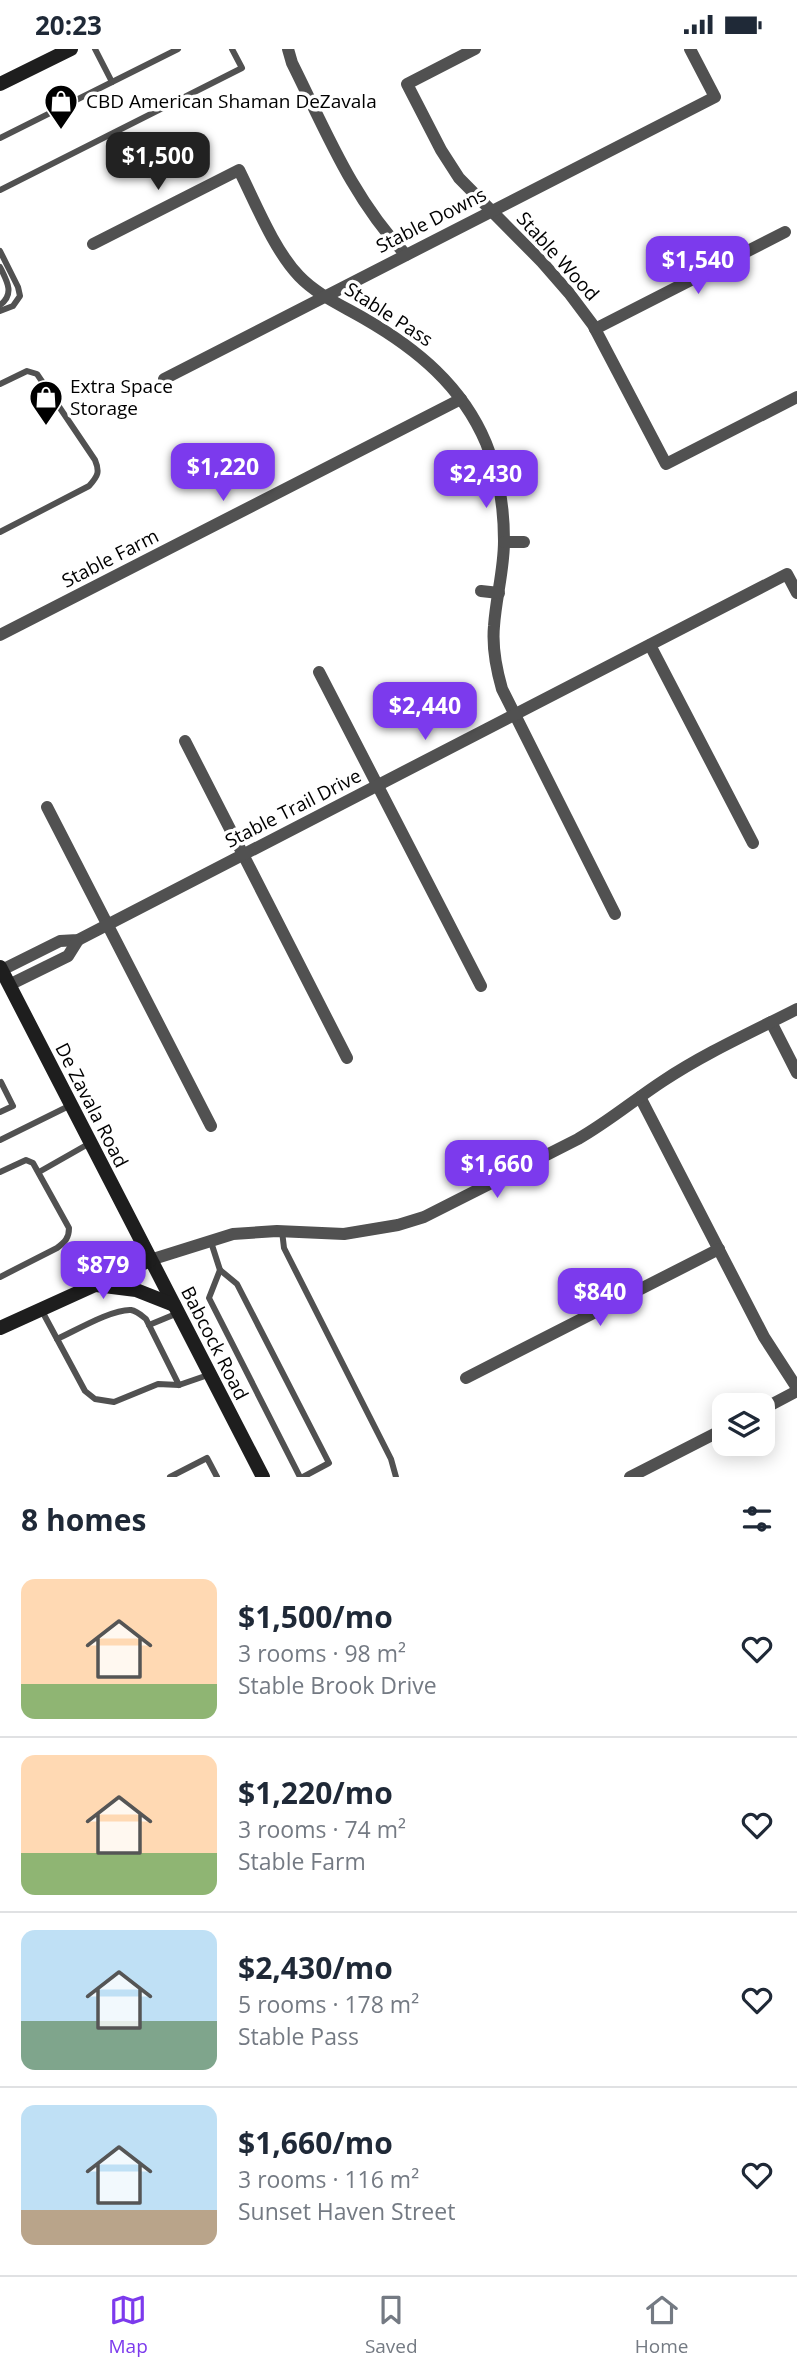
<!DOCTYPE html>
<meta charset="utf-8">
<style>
:root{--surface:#fff;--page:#f6f6f7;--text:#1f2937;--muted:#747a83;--line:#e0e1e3;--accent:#7c3aed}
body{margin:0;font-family:"Open Sans",sans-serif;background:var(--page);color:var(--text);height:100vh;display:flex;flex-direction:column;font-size:26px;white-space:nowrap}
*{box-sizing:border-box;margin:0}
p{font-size:23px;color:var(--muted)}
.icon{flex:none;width:38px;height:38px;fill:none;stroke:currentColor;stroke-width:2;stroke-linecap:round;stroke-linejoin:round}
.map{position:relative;height:1428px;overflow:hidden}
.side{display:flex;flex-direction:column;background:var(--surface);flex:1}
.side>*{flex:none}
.fabs{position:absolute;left:712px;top:1344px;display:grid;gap:14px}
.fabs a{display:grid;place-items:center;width:63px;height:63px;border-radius:14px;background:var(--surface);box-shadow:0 4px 18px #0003;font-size:35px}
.price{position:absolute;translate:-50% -60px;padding:0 16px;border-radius:14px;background:var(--accent);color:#fff;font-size:23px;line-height:46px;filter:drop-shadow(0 2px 4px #0008)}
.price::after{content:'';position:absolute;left:50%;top:42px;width:21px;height:16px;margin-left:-10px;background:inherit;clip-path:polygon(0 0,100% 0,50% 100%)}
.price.active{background:#222;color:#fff}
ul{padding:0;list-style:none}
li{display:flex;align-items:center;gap:21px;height:175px;padding:0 21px}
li+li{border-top:2px solid var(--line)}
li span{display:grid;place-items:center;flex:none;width:196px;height:140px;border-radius:14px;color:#555}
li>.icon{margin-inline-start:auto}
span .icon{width:84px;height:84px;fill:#fffc;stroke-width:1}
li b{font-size:30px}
h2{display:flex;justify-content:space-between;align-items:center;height:84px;padding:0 21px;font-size:30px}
.status{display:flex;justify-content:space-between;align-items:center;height:49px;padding:0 35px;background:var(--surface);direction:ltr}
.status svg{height:19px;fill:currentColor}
.tabs{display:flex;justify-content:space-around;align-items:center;height:98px;border-top:2px solid var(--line);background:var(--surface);font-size:19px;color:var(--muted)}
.tabs a{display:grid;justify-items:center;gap:4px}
.tabs .active{color:var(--accent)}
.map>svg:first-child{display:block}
</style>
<div class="status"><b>20:23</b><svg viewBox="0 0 49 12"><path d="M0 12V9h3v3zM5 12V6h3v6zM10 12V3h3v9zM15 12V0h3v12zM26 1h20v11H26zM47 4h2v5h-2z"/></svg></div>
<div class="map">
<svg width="797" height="1428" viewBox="0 0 797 1428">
<rect width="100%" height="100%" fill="#fff"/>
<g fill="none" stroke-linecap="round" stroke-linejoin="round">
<g stroke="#515151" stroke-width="6">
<polyline points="95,0 112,33"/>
<polyline points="0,89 178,0"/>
<polyline points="0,141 242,19 232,0"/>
<polyline points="0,202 18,238 20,247 13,257 0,262"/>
<path d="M 0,218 C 7,232 15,245 0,256"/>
<path d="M 0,335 L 27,322 L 37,325 L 95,411 C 100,423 98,427 89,437 L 0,483"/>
<polyline points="0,1063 13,1057 1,1033"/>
<polyline points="0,1091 71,1056"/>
<path d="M 0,1123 L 26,1111 L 33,1114 L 69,1179 C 69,1189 65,1193 57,1199 L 0,1228"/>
<polyline points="39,1123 90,1094"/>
<polyline points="282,1182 284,1199 391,1410 396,1428"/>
<polyline points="211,1193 220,1221 209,1249 300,1428"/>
<polyline points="220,1221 237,1235 329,1414 303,1428"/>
<polyline points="42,1262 85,1342 95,1350 114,1353 158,1335 179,1336 208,1326"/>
<polyline points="149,1276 178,1264"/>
<path d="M 57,1290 C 75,1282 112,1260 131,1261 C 137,1262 141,1266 146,1270 L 179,1336"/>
<polyline points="170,1428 207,1409 217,1428"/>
</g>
<g stroke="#515151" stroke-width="12">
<path d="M 288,0 L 292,14 C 326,82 352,149 406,206"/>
<polyline points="475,0 407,35 441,101 459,129 542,213 569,244 593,276 666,415 797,348"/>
<path d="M 93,195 L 239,121 C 255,153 274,201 299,227 C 317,246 343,257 365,270 C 417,300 462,337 486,394 C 499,425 504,458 504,492 C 504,521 496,548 494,577 C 492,598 496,619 502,640 L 615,865"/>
<polyline points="595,280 785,183"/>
<polyline points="164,330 715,48 690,0"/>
<polyline points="504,493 524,493"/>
<polyline points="481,542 499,544"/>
<polyline points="0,586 461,350"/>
<polyline points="650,596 753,794"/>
<polyline points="319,623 481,937"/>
<polyline points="185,692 347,1009"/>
<polyline points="47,758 211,1077"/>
<polyline points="2,921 60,892 78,891 787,525 797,544"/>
<polyline points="9,936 68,907 78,891"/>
<polyline points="771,973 797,1024"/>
<polyline points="640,1048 764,1288 797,1339"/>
<path d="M 150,1211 L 233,1185 L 277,1182 L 344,1185 L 398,1176 L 424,1168 L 578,1090 C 608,1073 634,1051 663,1032 C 705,1004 752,983 797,960"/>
<polyline points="466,1329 719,1200"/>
<polyline points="763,1360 797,1342"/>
<polyline points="630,1428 724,1380"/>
</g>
<g stroke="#1e1e1e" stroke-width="14">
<polyline points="0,35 71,0"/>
<polyline points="0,918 263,1428"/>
<polyline points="96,1236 136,1241 174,1256"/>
<polyline points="0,1279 150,1211"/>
</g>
</g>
<defs>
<symbol id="shop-pin" viewBox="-11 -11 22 30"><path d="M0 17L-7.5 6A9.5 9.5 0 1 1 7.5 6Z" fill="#000" stroke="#fff"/><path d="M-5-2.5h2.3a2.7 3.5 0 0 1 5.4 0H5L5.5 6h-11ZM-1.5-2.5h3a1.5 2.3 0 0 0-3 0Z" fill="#fff"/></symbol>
</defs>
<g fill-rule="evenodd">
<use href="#shop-pin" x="42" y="33" width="38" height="52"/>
<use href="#shop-pin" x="27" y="329" width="38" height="52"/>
</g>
<g text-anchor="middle" stroke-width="7" stroke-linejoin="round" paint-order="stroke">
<g font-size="19" fill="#000" stroke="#fff" text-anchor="start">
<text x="86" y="59">CBD American Shaman DeZavala</text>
<text x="70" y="344">Extra Space<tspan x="70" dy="22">Storage</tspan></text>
</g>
<g font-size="19" fill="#000" stroke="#fff">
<text transform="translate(431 171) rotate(-27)" y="7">Stable Downs</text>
<text transform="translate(558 207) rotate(48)" y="7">Stable Wood</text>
<text transform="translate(389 265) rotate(33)" y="7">Stable Pass</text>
<text transform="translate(110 509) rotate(-27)" y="7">Stable Farm</text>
<text transform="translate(293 759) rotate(-27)" y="7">Stable Trail Drive</text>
<text transform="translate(92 1056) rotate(63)" y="7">De Zavala Road</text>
<text transform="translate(215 1294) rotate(63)" y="7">Babcock Road</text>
</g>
</g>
</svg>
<div class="fabs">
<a><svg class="icon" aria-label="layers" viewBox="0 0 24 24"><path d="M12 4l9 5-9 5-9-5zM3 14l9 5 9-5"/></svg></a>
</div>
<b class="price active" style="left:158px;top:143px">$1,500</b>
<b class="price" style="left:698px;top:247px">$1,540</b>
<b class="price" style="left:223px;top:454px">$1,220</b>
<b class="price" style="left:486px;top:461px">$2,430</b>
<b class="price" style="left:425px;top:693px">$2,440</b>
<b class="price" style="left:497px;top:1151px">$1,660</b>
<b class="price" style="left:103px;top:1252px">$879</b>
<b class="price" style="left:600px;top:1279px">$840</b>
</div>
<section class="side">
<h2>8 homes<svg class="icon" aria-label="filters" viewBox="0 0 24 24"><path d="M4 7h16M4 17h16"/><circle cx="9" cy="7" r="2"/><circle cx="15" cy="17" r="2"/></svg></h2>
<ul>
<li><span style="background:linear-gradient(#ffd9b3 75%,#8fb573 0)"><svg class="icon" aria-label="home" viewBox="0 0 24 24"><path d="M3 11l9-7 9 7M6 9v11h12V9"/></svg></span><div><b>$1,500/mo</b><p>3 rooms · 98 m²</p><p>Stable Brook Drive</p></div><svg class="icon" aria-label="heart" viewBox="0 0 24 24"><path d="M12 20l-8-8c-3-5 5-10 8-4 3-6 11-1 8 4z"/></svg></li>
<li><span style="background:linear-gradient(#ffd9b3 70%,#8fb573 0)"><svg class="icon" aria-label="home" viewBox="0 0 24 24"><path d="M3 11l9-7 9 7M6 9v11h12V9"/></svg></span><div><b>$1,220/mo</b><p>3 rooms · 74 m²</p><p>Stable Farm</p></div><svg class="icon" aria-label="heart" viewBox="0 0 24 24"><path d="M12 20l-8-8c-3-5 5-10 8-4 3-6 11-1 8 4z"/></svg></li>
<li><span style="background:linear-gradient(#bfe0f5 65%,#7fa58c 0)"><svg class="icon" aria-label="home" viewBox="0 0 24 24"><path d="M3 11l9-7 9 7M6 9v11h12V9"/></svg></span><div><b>$2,430/mo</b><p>5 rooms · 178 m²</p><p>Stable Pass</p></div><svg class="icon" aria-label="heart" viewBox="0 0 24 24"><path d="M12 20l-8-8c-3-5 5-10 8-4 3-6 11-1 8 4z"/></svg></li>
<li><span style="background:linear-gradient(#bfe0f5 75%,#b9a48a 0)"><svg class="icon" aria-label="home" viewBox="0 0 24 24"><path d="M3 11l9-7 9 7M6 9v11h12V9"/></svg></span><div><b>$1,660/mo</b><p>3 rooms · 116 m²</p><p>Sunset Haven Street</p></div><svg class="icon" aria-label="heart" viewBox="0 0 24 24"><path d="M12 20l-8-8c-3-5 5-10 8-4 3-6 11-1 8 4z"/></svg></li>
</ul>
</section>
<nav class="tabs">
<a class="active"><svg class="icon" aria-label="map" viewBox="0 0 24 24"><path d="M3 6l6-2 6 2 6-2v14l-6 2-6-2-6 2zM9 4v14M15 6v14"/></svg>Map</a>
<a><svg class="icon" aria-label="saved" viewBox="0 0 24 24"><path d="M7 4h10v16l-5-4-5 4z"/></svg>Saved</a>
<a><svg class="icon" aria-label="home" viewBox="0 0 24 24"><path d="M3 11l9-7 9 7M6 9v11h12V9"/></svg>Home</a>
</nav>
